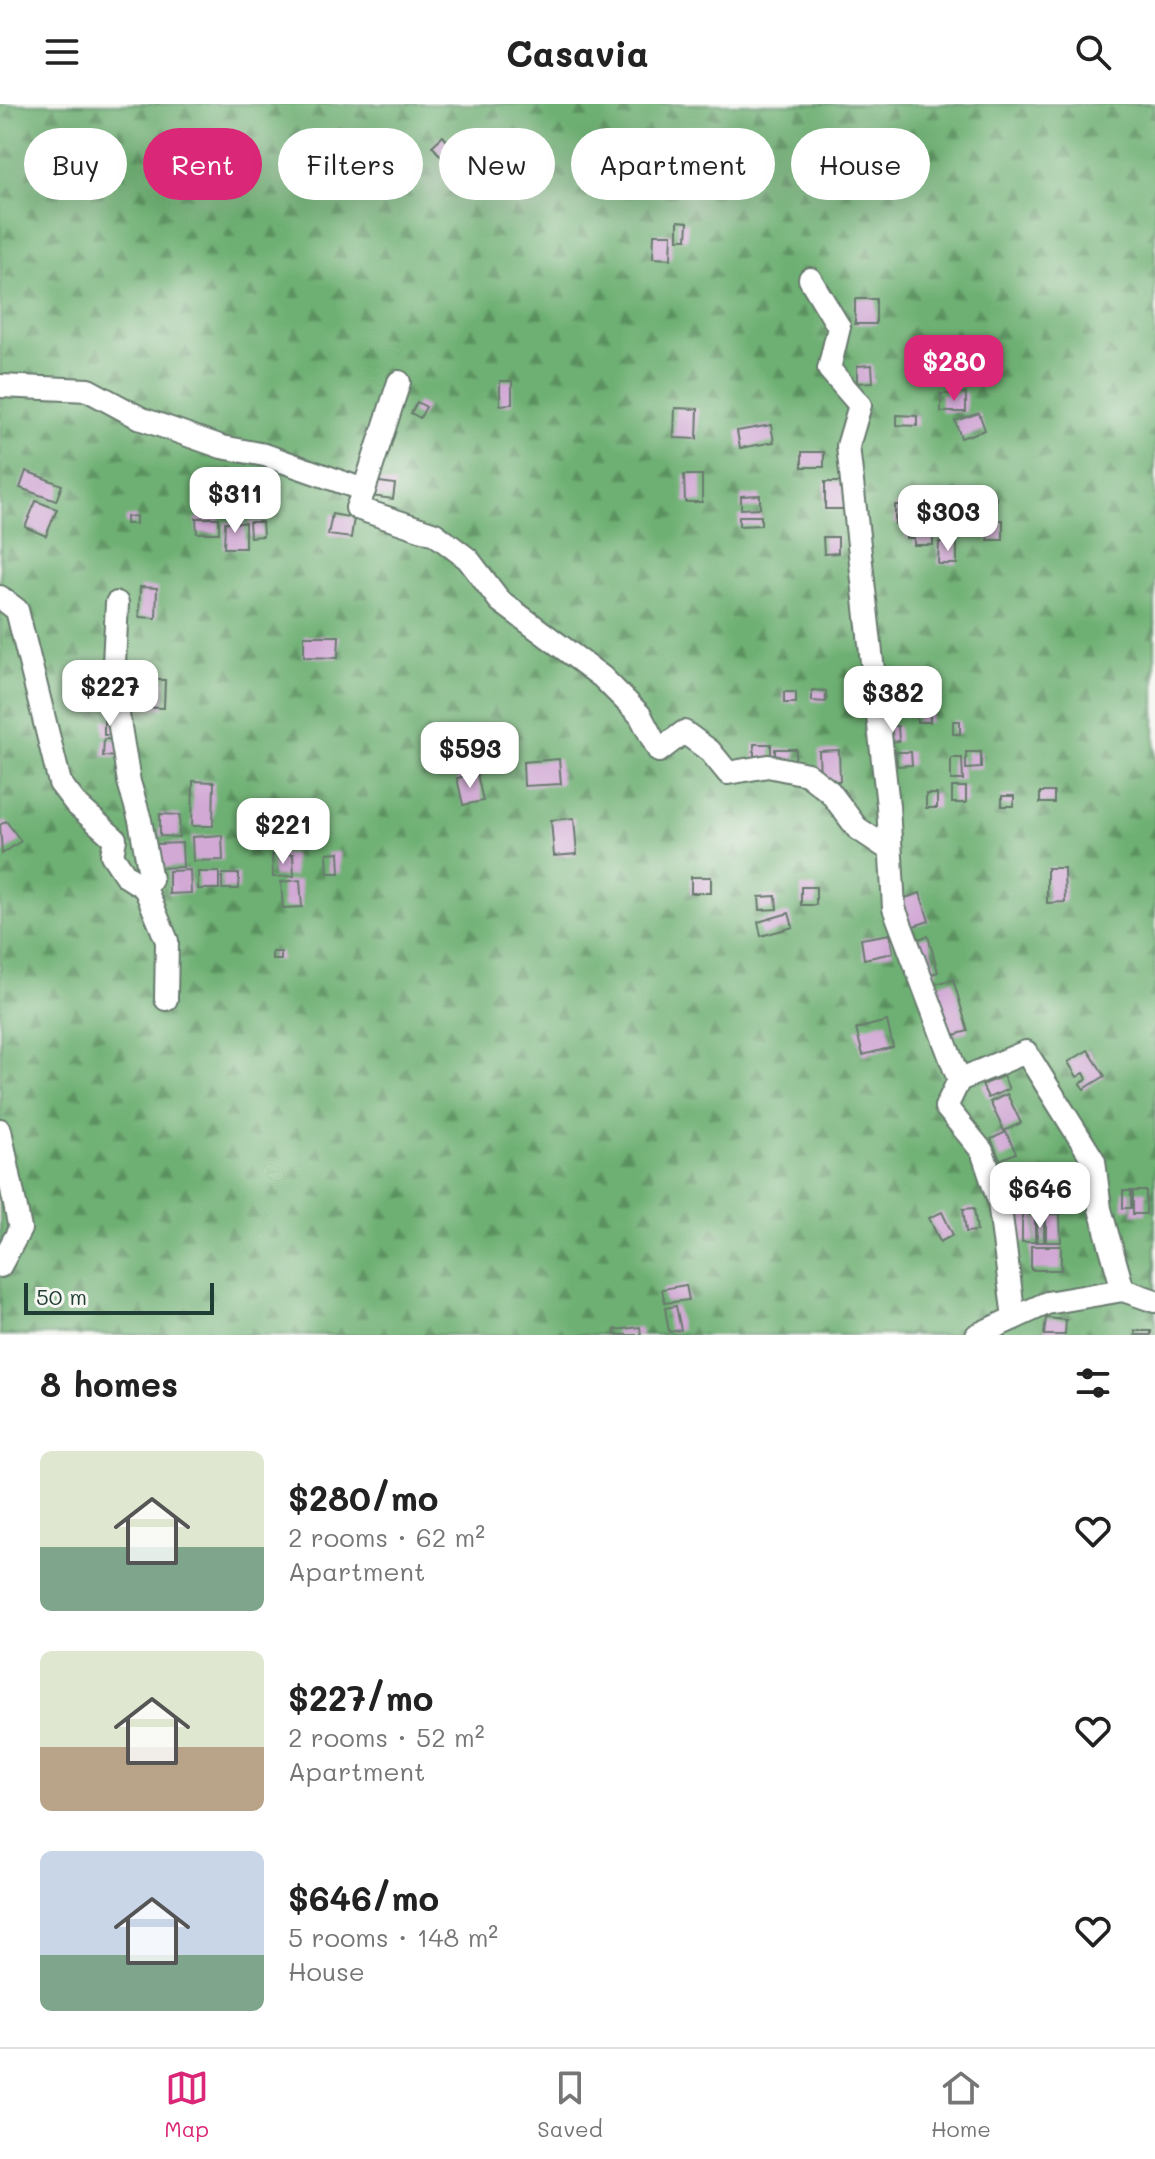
<!DOCTYPE html>
<meta charset="utf-8">
<style>
:root{--surface:#fff;--page:#f6f6f6;--text:#222;--muted:#767676;--line:#e0e0e0;--accent:#db2777}
body{margin:0;font-family:Mali,sans-serif;background:var(--page);color:var(--text);height:100vh;display:flex;flex-direction:column;font-size:30px;white-space:nowrap}
*{box-sizing:border-box;margin:0}
p{font-size:26px;color:var(--muted)}
.icon{flex:none;width:44px;height:44px;fill:none;stroke:currentColor;stroke-width:2;stroke-linecap:round;stroke-linejoin:round}
.map{position:relative;height:1231px;overflow:hidden}
.side{display:flex;flex-direction:column;background:var(--surface);flex:1}
.side>*{flex:none}
.guide{position:absolute;left:24px;top:24px;width:1108px;height:72px;display:flex;gap:16px}
.scale{position:absolute;left:24px;bottom:20px;width:190px;box-sizing:border-box;padding-left:8px;border:4px solid #1f3d34;border-top:0;font-size:22px;line-height:28px;white-space:nowrap;color:#1f3d34;-webkit-text-stroke:6px #f6f6f2;paint-order:stroke}
.price{position:absolute;translate:-50% -68px;padding:0 18px;border-radius:16px;background:#fff;color:#222;font-size:26px;line-height:52px;filter:drop-shadow(0 2px 4px #0008)}
.price::after{content:'';position:absolute;left:50%;top:48px;width:24px;height:18px;margin-left:-12px;background:inherit;clip-path:polygon(0 0,100% 0,50% 100%)}
.price.current{background:var(--accent);color:#fff}
ul{padding:0;list-style:none}
li{display:flex;align-items:center;gap:24px;height:200px;padding:0 40px}
li span{display:grid;place-items:center;flex:none;width:224px;height:160px;border-radius:12px;color:#555}
li>.icon{margin-inline-start:auto}
span .icon{width:96px;height:96px;fill:#fffc;stroke-width:1}
li b{font-size:34px}
h2{display:flex;justify-content:space-between;align-items:center;height:96px;padding:0 40px;font-size:34px}
.pill{padding:0 28px;border-radius:36px;background:var(--surface);box-shadow:0 8px 32px #0002;font-size:28px;line-height:72px}
.pill.current{background:var(--accent);color:#fff}
header{display:flex;justify-content:space-between;align-items:center;height:104px;padding:0 40px;background:var(--surface);font-size:36px;font-weight:700}
.menu{display:flex;justify-content:space-around;align-items:center;height:112px;border-top:2px solid var(--line);background:var(--surface);font-size:22px;color:var(--muted)}
.menu a{display:grid;justify-items:center;gap:4px}
.menu .current{color:var(--accent)}
.map>svg:first-child{display:block}
</style>
<header><svg class="icon" aria-label="menu" viewBox="0 0 24 24"><path d="M4 6h16M4 12h16M4 18h16"/></svg>Casavia<svg class="icon" aria-label="search" viewBox="0 0 24 24"><circle cx="10" cy="10" r="6"/><path d="M15 15l6 6"/></svg></header>
<div class="map">
<svg width="1155" height="1231" viewBox="0 0 1155 1231">
<defs>
<pattern id="forest-firs" width="22" height="20" patternUnits="userSpaceOnUse" patternTransform="scale(2)"><rect width="22" height="20" fill="#6eb073"/><path d="M5 1l3.5 6h-7zM16 11l3.5 6h-7z" fill="#5a905f"/></pattern>
</defs>
<rect width="100%" height="100%" fill="#f6f6f2"/>
<filter id="ink" filterUnits="userSpaceOnUse"><feTurbulence type="fractalNoise" baseFrequency=".0125" numOctaves="2"/><feDisplacementMap in="SourceGraphic" scale="16" xChannelSelector="R" yChannelSelector="G"/><feConvolveMatrix kernelMatrix="1 2 1 2 8 2 1 2 1" color-interpolation-filters="sRGB"/></filter>
<filter id="wash" filterUnits="userSpaceOnUse"><feTurbulence type="fractalNoise" baseFrequency=".006" numOctaves="4" result="noise"/><feDisplacementMap in="SourceGraphic" scale="32" xChannelSelector="R" yChannelSelector="G"/><feGaussianBlur stdDeviation="1.8" result="paint"/><feColorMatrix in="noise" values="0 0 0 0 0 0 0 0 0 0 0 0 0 0 0 0 0 1.4 0 .05"/><feComposite in="paint" operator="in"/></filter>
<g filter="url(#wash)">
<rect width="100%" height="100%" fill="#efecda"/>
<rect fill="url(#forest-firs)" stroke="#467654" stroke-width="2" x="0" y="0" width="1155" height="1231"/>
<g id="blocks">
<g fill="#d2a9d5">
<polygon points="443,32 457,49 446,58 432,42"/>
<polygon points="678,117 688,118 687,135 678,135"/>
<polygon points="654,130 672,130 671,155 653,154"/>
<rect x="855" y="195" width="21" height="25"/>
<polygon points="872,261 873,278 857,279 857,262"/>
<polygon points="500,277 512,277 512,300 500,301"/>
<polygon points="966,289 966,308 941,308 941,290"/>
<polygon points="417,298 426,303 420,314 411,309"/>
<polygon points="675,304 698,305 697,335 674,334"/>
<polygon points="979,309 985,326 961,334 955,317"/>
<polygon points="897,311 917,312 917,322 897,321"/>
<polygon points="771,321 774,338 740,344 737,327"/>
<rect x="802" y="348" width="22" height="15"/>
<polygon points="26,367 62,381 56,397 20,384"/>
<polygon points="684,371 702,371 702,398 685,398"/>
<polygon points="372,377 395,380 393,395 370,392"/>
<rect x="825" y="378" width="19" height="27"/>
<polygon points="760,391 760,404 741,405 741,392"/>
<polygon points="996,392 996,416 1003,416 1003,436 988,436 987,421 977,421 977,393"/>
<polygon points="36,397 57,405 46,432 25,423"/>
<polygon points="913,400 932,400 933,416 929,416 929,428 933,428 933,441 914,441 914,434 906,434 906,425 914,425"/>
<rect x="895" y="401" width="15" height="19"/>
<polygon points="332,410 354,414 351,434 328,431"/>
<polygon points="136,412 136,420 126,420 126,413"/>
<polygon points="739,412 761,412 761,421 739,422"/>
<polygon points="196,414 219,414 219,429 197,429"/>
<polygon points="225,418 245,419 245,444 224,444"/>
<polygon points="249,418 262,418 263,432 250,433"/>
<polygon points="823,433 838,433 838,449 824,450"/>
<polygon points="939,438 957,438 957,460 938,460"/>
<polygon points="140,483 157,484 156,514 139,513"/>
<polygon points="304,532 339,532 338,554 304,553"/>
<polygon points="133,575 165,576 164,604 131,603"/>
<polygon points="812,586 826,587 826,598 812,597"/>
<rect x="784" y="588" width="12" height="11"/>
<rect x="917" y="608" width="13" height="10"/>
<rect x="104" y="616" width="12" height="15"/>
<rect x="953" y="617" width="7" height="13"/>
<polygon points="887,622 898,622 899,637 888,638"/>
<polygon points="104,635 119,636 119,653 103,652"/>
<rect x="754" y="640" width="17" height="15"/>
<polygon points="775,645 796,645 795,656 775,656"/>
<polygon points="839,646 840,677 820,677 819,647"/>
<polygon points="896,648 911,648 912,661 897,662"/>
<polygon points="966,648 981,648 981,664 966,665"/>
<polygon points="951,654 962,654 963,676 951,676"/>
<polygon points="559,655 561,680 524,682 523,658"/>
<polygon points="477,670 483,697 463,701 457,674"/>
<polygon points="193,677 214,678 213,722 192,722"/>
<rect x="952" y="683" width="14" height="16"/>
<rect x="1040" y="688" width="14" height="11"/>
<rect x="926" y="690" width="11" height="14"/>
<rect x="1002" y="692" width="12" height="10"/>
<polygon points="160,710 180,711 179,733 160,732"/>
<polygon points="574,714 577,750 554,752 551,716"/>
<polygon points="6,717 21,737 2,750 0,721"/>
<polygon points="222,731 223,756 193,757 192,733"/>
<polygon points="182,739 183,763 157,764 156,740"/>
<polygon points="339,748 340,769 328,769 327,749"/>
<polygon points="293,750 294,772 273,773 272,751"/>
<polygon points="1047,764 1064,764 1065,798 1047,799"/>
<polygon points="190,766 191,789 169,790 169,767"/>
<rect x="198" y="768" width="21" height="17"/>
<rect x="222" y="770" width="17" height="15"/>
<rect x="691" y="773" width="20" height="16"/>
<polygon points="300,776 302,803 283,804 281,778"/>
<rect x="801" y="783" width="15" height="18"/>
<polygon points="920,789 929,817 908,824 899,796"/>
<polygon points="776,792 777,805 760,806 759,793"/>
<polygon points="789,809 793,823 761,832 758,818"/>
<polygon points="890,830 893,849 864,855 861,835"/>
<polygon points="928,832 938,868 924,872 914,836"/>
<rect x="272" y="848" width="9" height="8"/>
<polygon points="953,875 968,927 947,933 932,881"/>
<polygon points="887,917 893,943 863,951 856,925"/>
<polygon points="1088,946 1105,972 1084,985 1080,980 1087,975 1084,969 1077,973 1068,958"/>
<polygon points="1003,972 1009,985 988,994 982,981"/>
<polygon points="1007,990 1021,1019 1004,1027 990,998"/>
<polygon points="1006,1028 1016,1049 1000,1056 991,1035"/>
<rect x="1123" y="1087" width="8" height="17"/>
<rect x="1133" y="1087" width="13" height="23"/>
<polygon points="974,1104 977,1127 966,1128 963,1105"/>
<polygon points="942,1108 953,1131 940,1138 929,1114"/>
<rect x="1022" y="1110" width="13" height="28"/>
<polygon points="1046,1110 1060,1110 1061,1138 1046,1138"/>
<rect x="1037" y="1115" width="7" height="23"/>
<rect x="1031" y="1142" width="30" height="24"/>
<polygon points="686,1181 689,1196 665,1199 662,1185"/>
<polygon points="676,1202 681,1226 669,1228 665,1204"/>
<polygon points="1046,1214 1066,1216 1065,1231 1044,1231"/>
<polygon points="640,1223 641,1231 615,1231 615,1226"/>
<rect x="1135" y="1227" width="16" height="4"/>
</g>
</g>
</g>
<g filter="url(#ink)">
<use href="#blocks" fill-opacity="0" stroke="#687a6e" stroke-width="2"/>
<g fill="none" stroke-linecap="round" stroke-linejoin="round">
<defs>
<g id="minor">
<polyline points="810,175 839,223 829,265 860,301 848,342 888,702 894,804 959,976 1026,948 1094,1057 1100,1105 1123,1186 1155,1197"/>
<polyline points="0,282 88,286 142,315 222,343 265,351 364,386 399,278"/>
<polyline points="364,386 357,404 435,430 468,455 500,497 602,573 640,611 659,647 684,628 710,647 728,669 768,662 807,670 830,688 857,724 890,746"/>
<polyline points="0,493 17,506 60,679 76,700 115,735 112,751 126,772 145,784"/>
<polyline points="117,499 113,580 129,678 140,716 151,776 145,784 167,837 166,895"/>
<polyline points="959,976 946,1003 982,1047 999,1097 1014,1214"/>
<polyline points="0,1026 20,1125 0,1162"/>
<polyline points="977,1231 1047,1199 1123,1186"/>
</g>
</defs>
<use href="#minor" stroke="#687a6e" stroke-width="26"/>
<use href="#minor" stroke="#fff" stroke-width="22"/>
</g>
</g>
</svg>
<div class="scale">50 m</div>
<b class="price current" style="left:954px;top:299px">$280</b>
<b class="price" style="left:235px;top:431px">$311</b>
<b class="price" style="left:948px;top:449px">$303</b>
<b class="price" style="left:110px;top:624px">$227</b>
<b class="price" style="left:893px;top:630px">$382</b>
<b class="price" style="left:470px;top:686px">$593</b>
<b class="price" style="left:283px;top:762px">$221</b>
<b class="price" style="left:1040px;top:1126px">$646</b>
<div class="guide">
<a class="pill">Buy</a>
<a class="pill current">Rent</a>
<a class="pill">Filters</a>
<a class="pill">New</a>
<a class="pill">Apartment</a>
<a class="pill">House</a>
</div>
</div>
<section class="side">
<h2>8 homes<svg class="icon" aria-label="filters" viewBox="0 0 24 24"><path d="M4 7h16M4 17h16"/><circle cx="9" cy="7" r="2"/><circle cx="15" cy="17" r="2"/></svg></h2>
<ul>
<li><span style="background:linear-gradient(#dfe7d0 60%,#7fa58c 0)"><svg class="icon" aria-label="home" viewBox="0 0 24 24"><path d="M3 11l9-7 9 7M6 9v11h12V9"/></svg></span><div><b>$280/mo</b><p>2 rooms · 62 m²</p><p>Apartment</p></div><svg class="icon" aria-label="heart" viewBox="0 0 24 24"><path d="M12 20l-8-8c-3-5 5-10 8-4 3-6 11-1 8 4z"/></svg></li>
<li><span style="background:linear-gradient(#dfe7d0 60%,#b9a48a 0)"><svg class="icon" aria-label="home" viewBox="0 0 24 24"><path d="M3 11l9-7 9 7M6 9v11h12V9"/></svg></span><div><b>$227/mo</b><p>2 rooms · 52 m²</p><p>Apartment</p></div><svg class="icon" aria-label="heart" viewBox="0 0 24 24"><path d="M12 20l-8-8c-3-5 5-10 8-4 3-6 11-1 8 4z"/></svg></li>
<li><span style="background:linear-gradient(#c9d6e8 65%,#7fa58c 0)"><svg class="icon" aria-label="home" viewBox="0 0 24 24"><path d="M3 11l9-7 9 7M6 9v11h12V9"/></svg></span><div><b>$646/mo</b><p>5 rooms · 148 m²</p><p>House</p></div><svg class="icon" aria-label="heart" viewBox="0 0 24 24"><path d="M12 20l-8-8c-3-5 5-10 8-4 3-6 11-1 8 4z"/></svg></li>
</ul>
</section>
<nav class="menu">
<a class="current"><svg class="icon" aria-label="map" viewBox="0 0 24 24"><path d="M3 6l6-2 6 2 6-2v14l-6 2-6-2-6 2zM9 4v14M15 6v14"/></svg>Map</a>
<a><svg class="icon" aria-label="saved" viewBox="0 0 24 24"><path d="M7 4h10v16l-5-4-5 4z"/></svg>Saved</a>
<a><svg class="icon" aria-label="home" viewBox="0 0 24 24"><path d="M3 11l9-7 9 7M6 9v11h12V9"/></svg>Home</a>
</nav>
